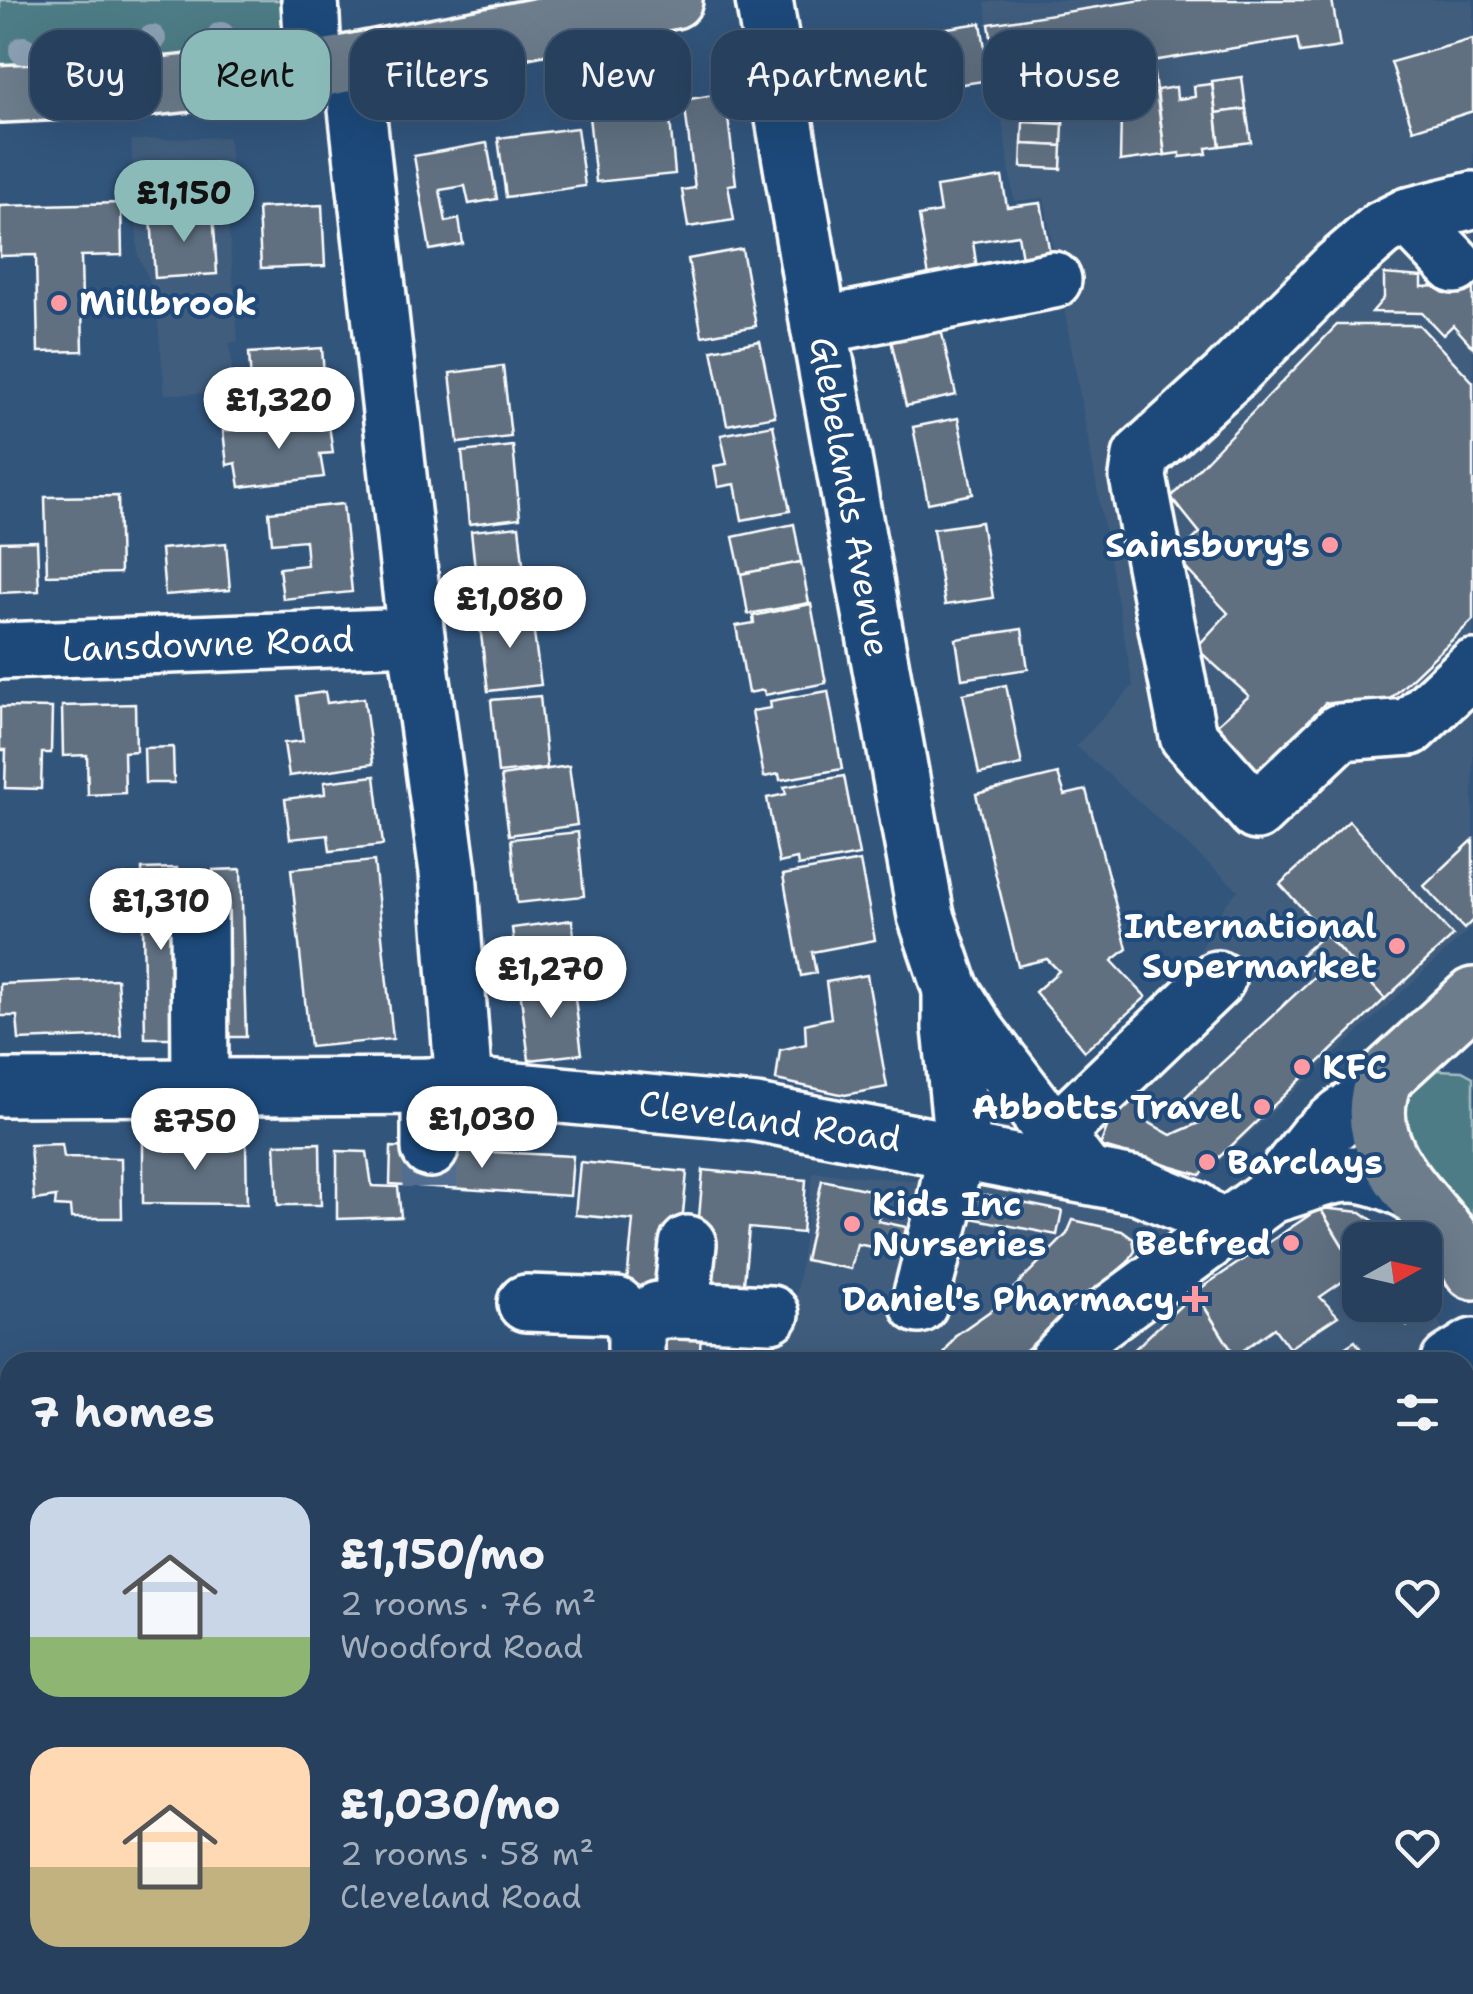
<!DOCTYPE html>
<meta charset="utf-8">
<style>
:root{--surface:#26405d;--page:#2e4763;--text:#f1f3f6;--muted:#a4afbc;--line:#425972;--accent:#8bbbb9}
body{margin:0;font-family:"Shantell Sans",sans-serif;background:var(--page);color:var(--text);height:100vh;display:flex;flex-direction:column;font-size:38px;white-space:nowrap}
*{box-sizing:border-box;margin:0}
p{font-size:32px;color:var(--muted)}
.icon{flex:none;width:55px;height:55px;fill:none;stroke:currentColor;stroke-width:2;stroke-linecap:round;stroke-linejoin:round}
.map{position:relative;flex:1;overflow:hidden}
.sheet{position:absolute;left:0px;top:1352px;width:1475px;height:642px;display:flex;flex-direction:column;background:var(--surface);border-radius:30px 30px 0 0;box-shadow:0 10px 40px #0002,0 0 0 2px var(--line)}
.sheet>*{flex:none}
.banner{position:absolute;left:30px;top:30px;width:1415px;height:90px;display:flex;gap:20px}
.needle{width:65px;rotate:82deg}
.controls{position:absolute;left:1342px;top:1222px;display:grid;gap:20px}
.controls a{display:grid;place-items:center;width:100px;height:100px;border-radius:20px;background:var(--surface);box-shadow:0 10px 40px #0002,0 0 0 2px var(--line);font-size:50px}
.price{position:absolute;translate:-50% -85px;padding:0 22px;border-radius:35px;background:#fff;color:#222;font-size:32px;line-height:65px;filter:drop-shadow(0 2px 5px #0008)}
.price::after{content:'';position:absolute;left:50%;top:60px;width:30px;height:22px;margin-left:-15px;background:inherit;clip-path:polygon(0 0,100% 0,50% 100%)}
.price.selected{background:var(--accent);color:#111}
ul{padding:0;list-style:none}
li{display:flex;align-items:center;gap:30px;height:250px;padding:0 30px}
li span{display:grid;place-items:center;flex:none;width:280px;height:200px;border-radius:30px;color:#555}
li>.icon{margin-inline-start:auto}
span .icon{width:120px;height:120px;fill:#fffc;stroke-width:1}
li b{font-size:42px}
h2{display:flex;justify-content:space-between;align-items:center;height:120px;padding:0 30px;font-size:42px}
.pill{padding:0 35px;border-radius:30px;background:var(--surface);box-shadow:0 10px 40px #0002,0 0 0 2px var(--line);font-size:35px;line-height:90px}
.pill.selected{background:var(--accent);color:#111}
.map>svg:first-child{display:block}
</style>
<div class="map">
<svg width="1473" height="1994" viewBox="0 0 1473 1994">
<rect width="100%" height="100%" fill="#32557c"/>
<filter id="ink" filterUnits="userSpaceOnUse"><feTurbulence type="fractalNoise" baseFrequency=".01" numOctaves="2"/><feDisplacementMap in="SourceGraphic" scale="20" xChannelSelector="R" yChannelSelector="G"/><feConvolveMatrix kernelMatrix="1 2 1 2 8 2 1 2 1" color-interpolation-filters="sRGB"/></filter>
<g filter="url(#ink)">
<g fill="#405d7d">
<polygon points="1001,0 1473,0 1473,926 1202,1178 1095,1147 1224,906 1238,890 1076,746 1133,686 1044,198 1014,201 985,3"/>
<polygon points="229,137 233,202 227,204 238,341 230,343 234,393 165,394 155,293 138,256 131,140"/>
<polygon points="813,1172 1132,1199 1211,1281 1359,1199 1386,1240 1360,1240 1360,1305 1425,1305 1425,1301 1471,1372 1473,1375 1473,1955 1465,1955 1465,1362 782,1362 782,1345 795,1307"/>
<polygon points="10,1588 10,1758 0,1757 0,1593"/>
<rect x="0" y="1767" width="10" height="209"/>
<polygon points="165,1985 626,1985 638,1994 165,1994"/>
</g>
<g fill="#4e7c86" stroke="#a6bec2" stroke-width="2.5">
<polygon points="0,0 288,0 289,35 276,49 0,66"/>
<polygon points="1438,1070 1462,1071 1473,1077 1473,1225 1403,1157 1400,1089 1417,1074"/>
</g>
<g fill="#607080" stroke="#fff" stroke-width="2.5">
<polygon points="1142,0 1332,0 1340,47 1300,53 1297,38 1152,61 1165,155 1120,161 1122,65 998,85 989,24"/>
<polygon points="981,23 990,80 815,106 806,49"/>
<polygon points="1473,39 1473,111 1413,130 1391,62"/>
<polygon points="1242,77 1246,109 1216,113 1212,81"/>
<polygon points="1212,84 1220,146 1206,148 1207,154 1180,157 1180,153 1165,155 1157,90 1176,87 1177,99 1195,97 1194,86"/>
<polygon points="725,93 736,184 728,185 734,220 688,227 682,190 695,188 684,100"/>
<polygon points="1024,99 1064,100 1063,124 1023,122"/>
<polygon points="669,108 675,174 596,182 589,116"/>
<polygon points="1246,109 1251,142 1220,146 1216,113"/>
<polygon points="1023,122 1063,124 1062,146 1022,144"/>
<polygon points="577,128 585,186 506,197 498,138"/>
<polygon points="487,143 497,199 469,204 465,186 440,190 446,222 459,219 463,244 430,250 414,156"/>
<polygon points="1022,144 1062,146 1061,169 1021,167"/>
<polygon points="1002,177 1007,207 1041,203 1050,254 1022,258 1018,235 973,242 977,269 929,277 919,216 940,212 936,187"/>
<polygon points="121,203 122,255 81,256 83,351 38,352 36,255 0,256 0,206"/>
<polygon points="322,205 325,266 261,268 258,208"/>
<polygon points="213,211 217,274 155,278 151,216"/>
<polygon points="742,249 756,326 702,336 688,259"/>
<polygon points="1473,250 1473,347 1453,325 1443,335 1422,313 1372,312 1384,298 1384,274 1422,277 1422,287 1437,286"/>
<polygon points="938,316 956,395 906,406 888,327"/>
<polygon points="1337,325 1419,325 1473,382 1473,620 1386,703 1325,703 1257,776 1213,728 1249,696 1196,648 1228,613 1175,557 1200,533 1171,497"/>
<polygon points="760,341 775,416 727,425 712,350"/>
<polygon points="322,348 326,402 286,405 284,380 251,383 249,353"/>
<polygon points="503,366 511,437 458,443 450,373"/>
<polygon points="328,418 333,453 320,454 324,477 240,487 236,463 227,465 223,431"/>
<polygon points="958,418 973,494 928,503 913,427"/>
<polygon points="773,425 790,511 742,520 735,484 718,487 714,466 727,464 721,435"/>
<polygon points="513,446 520,518 469,524 462,452"/>
<polygon points="118,496 120,573 47,575 45,497"/>
<polygon points="343,504 352,592 283,599 279,568 307,565 305,540 272,543 269,512"/>
<polygon points="981,522 993,598 945,605 933,529"/>
<polygon points="794,524 801,562 741,574 733,537"/>
<polygon points="519,526 527,601 479,606 471,531"/>
<polygon points="37,541 39,591 0,593 0,542"/>
<polygon points="226,543 230,590 165,595 161,549"/>
<polygon points="801,562 809,603 748,614 741,574"/>
<polygon points="811,604 826,683 765,695 764,690 748,693 736,626 754,623 753,616"/>
<polygon points="531,611 541,685 488,691 479,618"/>
<polygon points="1022,629 1028,669 962,679 956,639"/>
<polygon points="1006,685 1022,765 979,774 963,694"/>
<polygon points="828,691 842,769 780,780 779,774 764,777 752,711 771,708 770,701"/>
<polygon points="325,692 327,703 364,698 373,764 289,776 284,743 303,741 297,696"/>
<polygon points="540,696 547,768 498,773 491,700"/>
<polygon points="135,704 136,751 124,752 125,793 88,795 87,755 63,756 62,706"/>
<polygon points="0,707 52,708 51,753 42,753 41,789 5,788 6,750 0,750"/>
<polygon points="173,747 174,783 145,783 144,748"/>
<polygon points="569,766 577,825 509,835 501,776"/>
<polygon points="1058,774 1065,795 1086,790 1127,949 1112,961 1146,997 1085,1051 1035,992 1059,971 1047,959 1018,966 976,794"/>
<polygon points="375,776 383,845 330,851 328,835 290,839 285,799 325,794 324,782"/>
<polygon points="844,776 859,855 798,866 797,859 779,863 767,798 786,794 784,787"/>
<polygon points="1349,821 1453,936 1385,999 1280,884"/>
<polygon points="578,832 584,896 517,903 511,839"/>
<polygon points="1473,840 1473,920 1464,929 1424,886"/>
<polygon points="374,861 393,1039 310,1047 291,869"/>
<polygon points="860,861 875,940 812,952 816,973 801,976 783,875"/>
<polygon points="177,868 180,1038 145,1038 142,869"/>
<polygon points="241,869 246,1037 216,1037 213,870"/>
<polygon points="572,920 576,953 552,956 554,972 528,976 526,960 516,961 512,928"/>
<polygon points="1325,934 1385,999 1227,1150 1200,1175 1100,1146 1117,1100 1145,1104 1143,1119 1171,1135 1201,1122 1181,1101 1316,975 1300,956"/>
<polygon points="867,975 887,1087 845,1095 776,1080 780,1050 806,1044 805,1024 831,1018 826,982"/>
<polygon points="117,979 121,1036 19,1040 17,1016 0,1016 0,984"/>
<polygon points="573,982 582,1054 529,1060 520,989"/>
<polygon points="143,1142 246,1142 247,1204 143,1203"/>
<polygon points="320,1143 321,1205 278,1205 275,1144"/>
<polygon points="62,1144 64,1157 121,1158 122,1218 71,1218 70,1207 55,1206 56,1197 34,1200 30,1145"/>
<polygon points="391,1147 573,1156 570,1196 390,1184"/>
<polygon points="337,1151 367,1152 372,1186 398,1187 401,1217 337,1219"/>
<polygon points="580,1162 687,1172 675,1297 626,1293 633,1220 575,1215"/>
<polygon points="703,1170 806,1180 802,1233 749,1228 742,1306 692,1301"/>
<polygon points="822,1180 884,1193 878,1221 906,1227 901,1253 857,1244 851,1269 805,1260"/>
<polygon points="968,1192 1062,1211 1057,1235 966,1217"/>
<polygon points="1320,1208 1358,1271 1320,1297 1338,1316 1289,1348 1274,1328 1235,1356 1195,1292"/>
<polygon points="1320,1208 1361,1212 1400,1240 1360,1240 1358,1271"/>
<polygon points="1073,1220 1122,1231 1133,1239 1135,1251 1128,1262 1012,1362 939,1362 956,1335 993,1309 1067,1234"/>
<polygon points="1425,1281 1440,1305 1407,1326 1392,1305 1425,1305"/>
<polygon points="1195,1292 1235,1356 1226,1362 1121,1362"/>
<polygon points="656,1322 701,1323 700,1354 725,1354 725,1362 655,1362"/>
<polygon points="1355,1341 1370,1362 1322,1362"/>
<polygon points="1473,1558 1473,1583 1465,1579"/>
<polygon points="10,1592 10,1656 0,1662 0,1598"/>
<polygon points="1473,1722 1473,1824 1465,1824 1465,1723"/>
<polygon points="204,1992 305,1993 307,1994 204,1994"/>
</g>
<g fill="none" stroke-linecap="round" stroke-linejoin="round">
<polyline stroke="#516e90" stroke-width="55" stroke-dasharray="55 28" stroke-linecap="butt" points="430,1149 430,1187"/>
<defs>
<g id="minor">
<polyline points="310,0 314,70"/>
<polyline points="764,0 819,326 926,916 951,990 978,1033 1086,1175"/>
<polyline points="352,64 416,636 448,872 464,1086"/>
<polyline points="1473,200 1408,216 1382,229 1339,266 1228,377 1141,456 1138,477 1188,736 1256,812 1340,732 1410,727 1473,668"/>
<polyline points="1408,216 1455,265"/>
<polyline points="819,326 1053,280"/>
<polyline points="0,651 416,636"/>
<polyline points="199,901 200,1087"/>
<polyline points="0,1088 464,1086 756,1113 1139,1186 1194,1209 1223,1232"/>
<polyline points="1054,1135 1217,979"/>
<polyline points="430,1149 430,1086"/>
<path d="M 1271,1195 C 1335,1177 1345,1160 1411,1192"/>
<polyline points="526,1303 617,1306 636,1323"/>
<polyline points="919,1305 944,1209 961,1125 951,1028 951,993"/>
<polyline points="681,1310 771,1314"/>
<polyline points="636,1362 636,1323 658,1310 681,1310 688,1244"/>
<polyline points="1057,1362 1089,1329 1271,1195 1315,1139 1343,1115 1378,1093"/>
<polyline points="1449,1362 1473,1347"/>
<polyline points="1465,1421 1473,1424"/>
<polyline points="1465,1518 1473,1510"/>
<polyline points="0,1560 10,1555"/>
<polyline points="0,1714 10,1709"/>
<polyline points="0,1820 10,1820"/>
</g>
<g id="major">
<polyline points="0,94 152,87 314,70 674,0"/>
<path d="M 1473,996 L 1385,1077 C 1357,1139 1410,1188 1447,1233 C 1456,1245 1464,1258 1473,1271"/>
</g>
</defs>
<use href="#minor" stroke="#fff" stroke-width="62"/>
<use href="#major" stroke="#fff" stroke-width="62"/>
<use href="#minor" stroke="#1f4a7a" stroke-width="55"/>
<use href="#major" stroke="#6d7d8c" stroke-width="55"/>
<g stroke="#fff" stroke-width="8" stroke-dasharray="15 8" stroke-linecap="butt">
<polyline points="1465,1899 1473,1899"/>
<polyline points="1465,1919 1473,1919"/>
<polyline points="0,1927 10,1927"/>
</g>
</g>
<g fill="#8ba0b4">
<circle cx="221" cy="36" r="14"/>
<circle cx="152" cy="39" r="14"/>
<circle cx="78" cy="46" r="14"/>
<circle cx="23" cy="50" r="14"/>
</g>
</g>
<g fill="#ff9aa2" stroke="#1f4a7a" stroke-width="4">
<circle cx="59" cy="303" r="10"/>
<circle cx="1330" cy="545" r="10"/>
<circle cx="1397" cy="946" r="10"/>
<circle cx="1302" cy="1067" r="10"/>
<circle cx="1262" cy="1107" r="10"/>
<circle cx="1207" cy="1162" r="10"/>
<circle cx="852" cy="1224" r="10"/>
<circle cx="1291" cy="1243" r="10"/>
<path d="M1190 1284h10v10h10v10h-10v10h-10v-10h-10v-10h10z"/>
</g>
<g text-anchor="middle" stroke-width="8" stroke-linejoin="round" paint-order="stroke">
<g font-size="35" font-weight="bold" fill="#fff" stroke="#1f4a7a" text-anchor="end">
<text x="79" y="315" text-anchor="start">Millbrook</text>
<text x="1310" y="557">Sainsbury's</text>
<text x="1377" y="938">International<tspan x="1377" dy="40">Supermarket</tspan></text>
<text x="1322" y="1079" text-anchor="start">KFC</text>
<text x="1242" y="1119">Abbotts Travel</text>
<text x="1227" y="1174" text-anchor="start">Barclays</text>
<text x="872" y="1216" text-anchor="start">Kids Inc<tspan x="872" dy="40">Nurseries</tspan></text>
<text x="1271" y="1255">Betfred</text>
<text x="1175" y="1311">Daniel's Pharmacy</text>
</g>
<g font-size="35" fill="#fff" stroke="#1f4a7a">
<text transform="translate(850 497) rotate(80)" y="12">Glebelands Avenue</text>
<text transform="translate(208 644) rotate(-2)" y="12">Lansdowne Road</text>
<text transform="translate(770 1121) rotate(8)" y="12">Cleveland Road</text>
</g>
</g>
</svg>
<div class="controls">
<a><svg class="needle" viewBox="-14 -14 28 28"><path d="M0-13l5 13h-10z" fill="#e53935"/><path d="M0 13l5-13h-10z" fill="#a4afbc"/></svg></a>
</div>
<b class="price selected" style="left:184px;top:245px">£1,150</b>
<b class="price" style="left:279px;top:452px">£1,320</b>
<b class="price" style="left:510px;top:651px">£1,080</b>
<b class="price" style="left:161px;top:953px">£1,310</b>
<b class="price" style="left:551px;top:1021px">£1,270</b>
<b class="price" style="left:482px;top:1171px">£1,030</b>
<b class="price" style="left:195px;top:1173px">£750</b>
<div class="banner">
<a class="pill">Buy</a>
<a class="pill selected">Rent</a>
<a class="pill">Filters</a>
<a class="pill">New</a>
<a class="pill">Apartment</a>
<a class="pill">House</a>
</div>
<section class="sheet">
<h2>7 homes<svg class="icon" aria-label="filters" viewBox="0 0 24 24"><path d="M4 7h16M4 17h16"/><circle cx="9" cy="7" r="2"/><circle cx="15" cy="17" r="2"/></svg></h2>
<ul>
<li><span style="background:linear-gradient(#c9d6e8 70%,#8fb573 0)"><svg class="icon" aria-label="home" viewBox="0 0 24 24"><path d="M3 11l9-7 9 7M6 9v11h12V9"/></svg></span><div><b>£1,150/mo</b><p>2 rooms · 76 m²</p><p>Woodford Road</p></div><svg class="icon" aria-label="heart" viewBox="0 0 24 24"><path d="M12 20l-8-8c-3-5 5-10 8-4 3-6 11-1 8 4z"/></svg></li>
<li><span style="background:linear-gradient(#ffd9b3 60%,#c2b280 0)"><svg class="icon" aria-label="home" viewBox="0 0 24 24"><path d="M3 11l9-7 9 7M6 9v11h12V9"/></svg></span><div><b>£1,030/mo</b><p>2 rooms · 58 m²</p><p>Cleveland Road</p></div><svg class="icon" aria-label="heart" viewBox="0 0 24 24"><path d="M12 20l-8-8c-3-5 5-10 8-4 3-6 11-1 8 4z"/></svg></li>
</ul>
</section>
</div>
